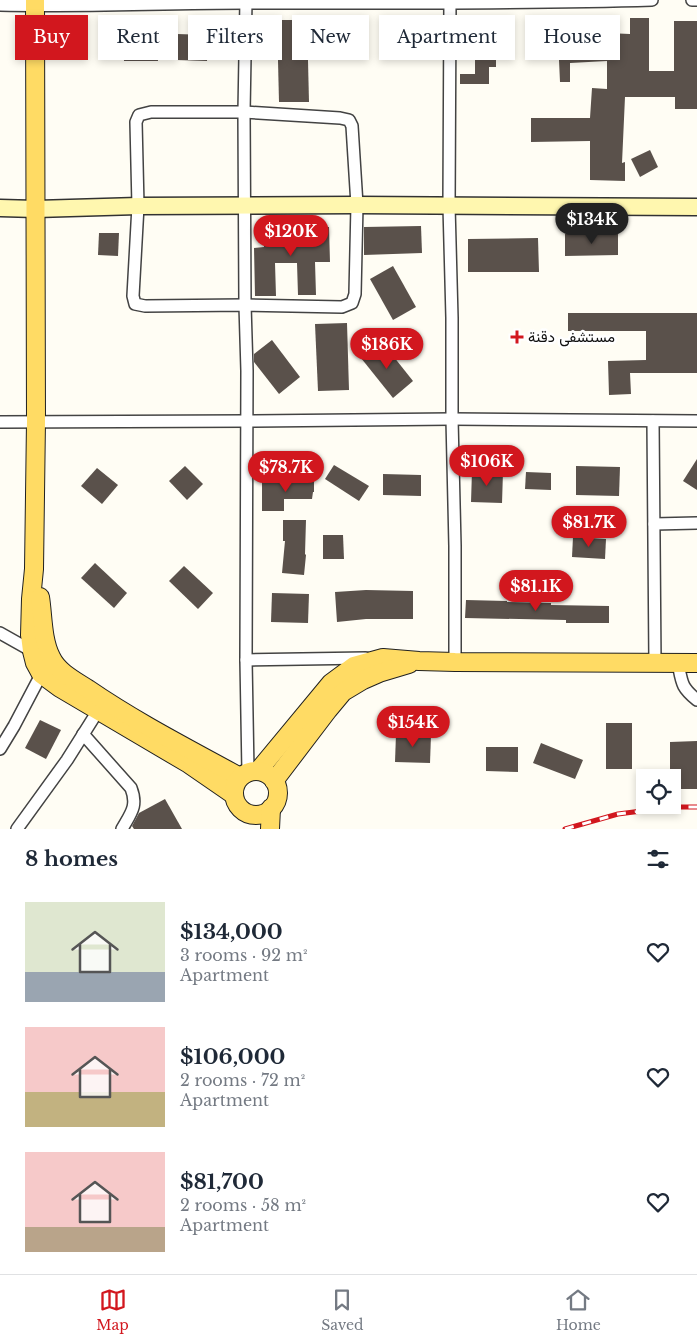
<!DOCTYPE html>
<meta charset="utf-8">
<style>
:root{--surface:#fff;--page:#f2f2f3;--text:#1f2937;--muted:#747a83;--line:#e0e1e3;--accent:#d2171e}
body{margin:0;font-family:"Libre Baskerville",Vazirmatn,serif;background:var(--page);color:var(--text);height:100vh;display:flex;flex-direction:column;font-size:19px;white-space:nowrap}
*{box-sizing:border-box;margin:0}
p{font-size:16px;color:var(--muted)}
.icon{flex:none;width:28px;height:28px;fill:none;stroke:currentColor;stroke-width:2;stroke-linecap:round;stroke-linejoin:round}
.map{position:relative;height:829px;overflow:hidden}
.details{display:flex;flex-direction:column;background:var(--surface);flex:1}
.details>*{flex:none}
.top-card{position:absolute;left:15px;top:15px;width:668px;height:45px;display:flex;gap:10px}
.controls{position:absolute;left:636px;top:769px;display:grid;gap:10px}
.controls a{display:grid;place-items:center;width:45px;height:45px;border-radius:0px;background:var(--surface);box-shadow:0 2px 8px #0003;font-size:25px}
.price{position:absolute;translate:-50% -42px;padding:0 11px;border-radius:18px;background:var(--accent);color:#fff;font-size:16px;line-height:32px;filter:drop-shadow(0 1px 2px #0008)}
.price::after{content:'';position:absolute;left:50%;top:30px;width:15px;height:11px;margin-left:-8px;background:inherit;clip-path:polygon(0 0,100% 0,50% 100%)}
.price.active{background:#222;color:#fff}
ul{padding:0;list-style:none}
li{display:flex;align-items:center;gap:15px;height:125px;padding:0 25px}
li span{display:grid;place-items:center;flex:none;width:140px;height:100px;border-radius:0px;color:#555}
li>.icon{margin-inline-start:auto}
span .icon{width:60px;height:60px;fill:#fffc;stroke-width:1}
li b{font-size:21px}
h2{display:flex;justify-content:space-between;align-items:center;height:60px;padding:0 25px;font-size:21px}
.tag{padding:0 18px;border-radius:0px;background:var(--surface);box-shadow:0 2px 8px #0003;font-size:18px;line-height:45px}
.tag.active{background:var(--accent);color:#fff}
.menu{display:flex;justify-content:space-around;align-items:center;height:70px;border-top:1px solid var(--line);background:var(--surface);font-size:14px;color:var(--muted)}
.menu a{display:grid;justify-items:center;gap:2px}
.menu .active{color:var(--accent)}
.map>svg:first-child{display:block}
</style>
<div class="map">
<svg width="697" height="829" viewBox="0 0 697 829">
<rect width="100%" height="100%" fill="#fffdf4"/>
<g fill="#5a514b">
<polygon points="557,17 568,17 569,50 607,48 607,33 630,34 630,18 649,18 649,71 674,71 674,21 697,21 697,109 675,109 675,97 625,97 622,163 625,162 625,181 590,180 590,141 531,142 531,118 590,118 592,88 607,89 607,61 570,63 570,82 560,82"/>
<polygon points="277,20 307,20 309,102 279,102"/>
<polygon points="462,28 490,28 490,46 496,46 496,67 489,67 489,84 460,84 460,74 475,74 475,38 461,38"/>
<polygon points="123,30 157,30 158,61 124,61"/>
<polygon points="177,34 208,35 207,61 176,60"/>
<polygon points="650,150 658,167 640,177 631,159"/>
<polygon points="421,226 422,253 364,255 364,227"/>
<polygon points="329,227 330,262 315,262 316,295 298,295 297,263 275,263 276,296 255,296 254,248 264,247 264,228"/>
<polygon points="99,233 119,233 118,256 98,255"/>
<polygon points="618,233 618,255 565,256 565,234"/>
<polygon points="538,238 539,272 468,272 468,239"/>
<polygon points="393,266 416,307 393,320 370,279"/>
<polygon points="568,313 697,313 697,373 630,373 631,394 609,395 608,361 646,360 646,331 568,331"/>
<polygon points="347,323 349,390 318,391 315,324"/>
<polygon points="272,340 300,377 279,394 254,362 254,354"/>
<polygon points="382,342 413,381 393,398 361,358"/>
<polygon points="697,459 697,490 683,481"/>
<polygon points="334,465 369,486 359,501 325,479"/>
<polygon points="185,466 203,484 187,500 169,481"/>
<polygon points="576,466 620,467 619,496 576,495"/>
<polygon points="97,468 118,485 102,504 81,486"/>
<polygon points="472,471 503,472 502,503 471,502"/>
<polygon points="526,472 551,473 551,490 525,489"/>
<polygon points="383,474 421,475 421,496 383,495"/>
<polygon points="294,477 314,477 314,492 313,492 312,499 284,499 284,511 262,511 262,482 294,482"/>
<polygon points="283,520 306,520 305,554 306,555 304,575 282,573 285,541 283,541"/>
<polygon points="323,535 343,535 344,559 323,559"/>
<polygon points="573,537 606,539 605,559 572,557"/>
<polygon points="95,563 127,593 114,608 81,578"/>
<polygon points="184,566 213,593 198,609 169,581"/>
<polygon points="366,590 413,591 413,619 366,619 337,622 335,592"/>
<polygon points="272,593 309,594 308,623 271,622"/>
<polygon points="466,600 507,601 507,602 551,603 551,605 609,606 609,623 566,623 566,620 465,618"/>
<polygon points="40,720 61,730 46,759 25,748"/>
<rect x="606" y="723" width="26" height="46"/>
<polygon points="396,734 431,735 430,763 395,762"/>
<polygon points="697,741 697,789 672,789 672,778 670,778 670,742"/>
<polygon points="541,743 583,760 575,779 533,763"/>
<polygon points="486,747 518,747 518,772 486,771"/>
<polygon points="165,799 182,829 134,829 132,826 139,813"/>
</g>
<g fill="none" stroke-linecap="round" stroke-linejoin="round">
<defs>
<g id="street">
<polyline points="246,0 244,112 245,305 247,371 246,660 248,772"/>
<polyline points="450,0 449,206 452,318 452,419 455,546 455,662"/>
<polyline points="692,0 697,0"/>
<path d="M 0,5 C 82,7 164,3 246,3 C 382,3 517,4 652,0"/>
<polygon points="151,112 244,112 340,118 349,120 352,126 357,205 355,294 352,303 342,307 245,305 145,306 135,304 133,296 138,206 136,122 139,115"/>
<polyline points="653,421 655,663"/>
<polyline points="0,422 246,421 452,419 697,421"/>
<polyline points="654,524 697,523"/>
<polyline points="0,633 32,651"/>
<polyline points="246,660 366,658"/>
<path d="M 678,663 C 682,683 681,687 697,700"/>
<path d="M 83,734 L 131,788 C 138,806 131,813 122,829"/>
<polyline points="0,749 14,726 44,669"/>
<polyline points="17,829 67,760 101,706"/>
</g>
<polyline id="secondary" points="0,208 36,209 138,206 357,205 697,207"/>
<g id="primary">
<polyline points="35,0 36,421 34,569 31,599 30,635 32,651 35,663 41,674 60,688 189,764 234,795"/>
<path d="M 40,597 C 43,616 42,639 51,657 C 58,672 74,680 88,689 C 136,722 189,749 240,777"/>
<polyline points="258,771 331,683 354,666 383,658 419,661 455,662 697,663"/>
<circle cx="256" cy="793" r="22"/>
<polyline points="274,781 328,710 343,692 363,680 379,673 409,664"/>
<polyline points="270,829 271,808"/>
</g>
</defs>
<use href="#street" stroke="#434343" stroke-width="14"/>
<use href="#secondary" stroke="#323232" stroke-width="19"/>
<use href="#primary" stroke="#212121" stroke-width="20"/>
<use href="#street" stroke="#fff" stroke-width="11"/>
<use href="#secondary" stroke="#fff7af" stroke-width="16"/>
<use href="#primary" stroke="#ffdb64" stroke-width="18"/>
<defs>
<polyline id="rail" points="565,829 618,814 673,807 697,807"/>
</defs>
<use href="#rail" stroke="#d2171e" stroke-width="5"/>
<use href="#rail" stroke="#fff" stroke-width="3" stroke-dasharray="9" stroke-linecap="butt"/>
</g>
<path fill="#d2171e" stroke="#fff" stroke-width="2" d="M514.5 329.5h5v5h5v5h-5v5h-5v-5h-5v-5h5z"/>
<g text-anchor="middle" stroke-width="5" stroke-linejoin="round" paint-order="stroke">
<g font-size="15" fill="#101010" stroke="#fff" text-anchor="start">
<text x="528" y="342">مستشفى دقنة</text>
</g>
</g>
</svg>
<div class="controls">
<a><svg class="icon" aria-label="locate" viewBox="0 0 24 24"><circle cx="12" cy="12" r="6"/><path d="M12 2v4M12 18v4M2 12h4M18 12h4"/></svg></a>
</div>
<b class="price active" style="left:592px;top:245px">$134K</b>
<b class="price" style="left:291px;top:257px">$120K</b>
<b class="price" style="left:387px;top:370px">$186K</b>
<b class="price" style="left:487px;top:487px">$106K</b>
<b class="price" style="left:286px;top:493px">$78.7K</b>
<b class="price" style="left:589px;top:548px">$81.7K</b>
<b class="price" style="left:536px;top:612px">$81.1K</b>
<b class="price" style="left:413px;top:748px">$154K</b>
<div class="top-card">
<a class="tag active">Buy</a>
<a class="tag">Rent</a>
<a class="tag">Filters</a>
<a class="tag">New</a>
<a class="tag">Apartment</a>
<a class="tag">House</a>
</div>
</div>
<section class="details">
<h2>8 homes<svg class="icon" aria-label="filters" viewBox="0 0 24 24"><path d="M4 7h16M4 17h16"/><circle cx="9" cy="7" r="2"/><circle cx="15" cy="17" r="2"/></svg></h2>
<ul>
<li><span style="background:linear-gradient(#dfe7d0 70%,#9aa5b1 0)"><svg class="icon" aria-label="home" viewBox="0 0 24 24"><path d="M3 11l9-7 9 7M6 9v11h12V9"/></svg></span><div><b>$134,000</b><p>3 rooms · 92 m²</p><p>Apartment</p></div><svg class="icon" aria-label="heart" viewBox="0 0 24 24"><path d="M12 20l-8-8c-3-5 5-10 8-4 3-6 11-1 8 4z"/></svg></li>
<li><span style="background:linear-gradient(#f6c9c9 65%,#c2b280 0)"><svg class="icon" aria-label="home" viewBox="0 0 24 24"><path d="M3 11l9-7 9 7M6 9v11h12V9"/></svg></span><div><b>$106,000</b><p>2 rooms · 72 m²</p><p>Apartment</p></div><svg class="icon" aria-label="heart" viewBox="0 0 24 24"><path d="M12 20l-8-8c-3-5 5-10 8-4 3-6 11-1 8 4z"/></svg></li>
<li><span style="background:linear-gradient(#f6c9c9 75%,#b9a48a 0)"><svg class="icon" aria-label="home" viewBox="0 0 24 24"><path d="M3 11l9-7 9 7M6 9v11h12V9"/></svg></span><div><b>$81,700</b><p>2 rooms · 58 m²</p><p>Apartment</p></div><svg class="icon" aria-label="heart" viewBox="0 0 24 24"><path d="M12 20l-8-8c-3-5 5-10 8-4 3-6 11-1 8 4z"/></svg></li>
</ul>
</section>
<nav class="menu">
<a class="active"><svg class="icon" aria-label="map" viewBox="0 0 24 24"><path d="M3 6l6-2 6 2 6-2v14l-6 2-6-2-6 2zM9 4v14M15 6v14"/></svg>Map</a>
<a><svg class="icon" aria-label="saved" viewBox="0 0 24 24"><path d="M7 4h10v16l-5-4-5 4z"/></svg>Saved</a>
<a><svg class="icon" aria-label="home" viewBox="0 0 24 24"><path d="M3 11l9-7 9 7M6 9v11h12V9"/></svg>Home</a>
</nav>
